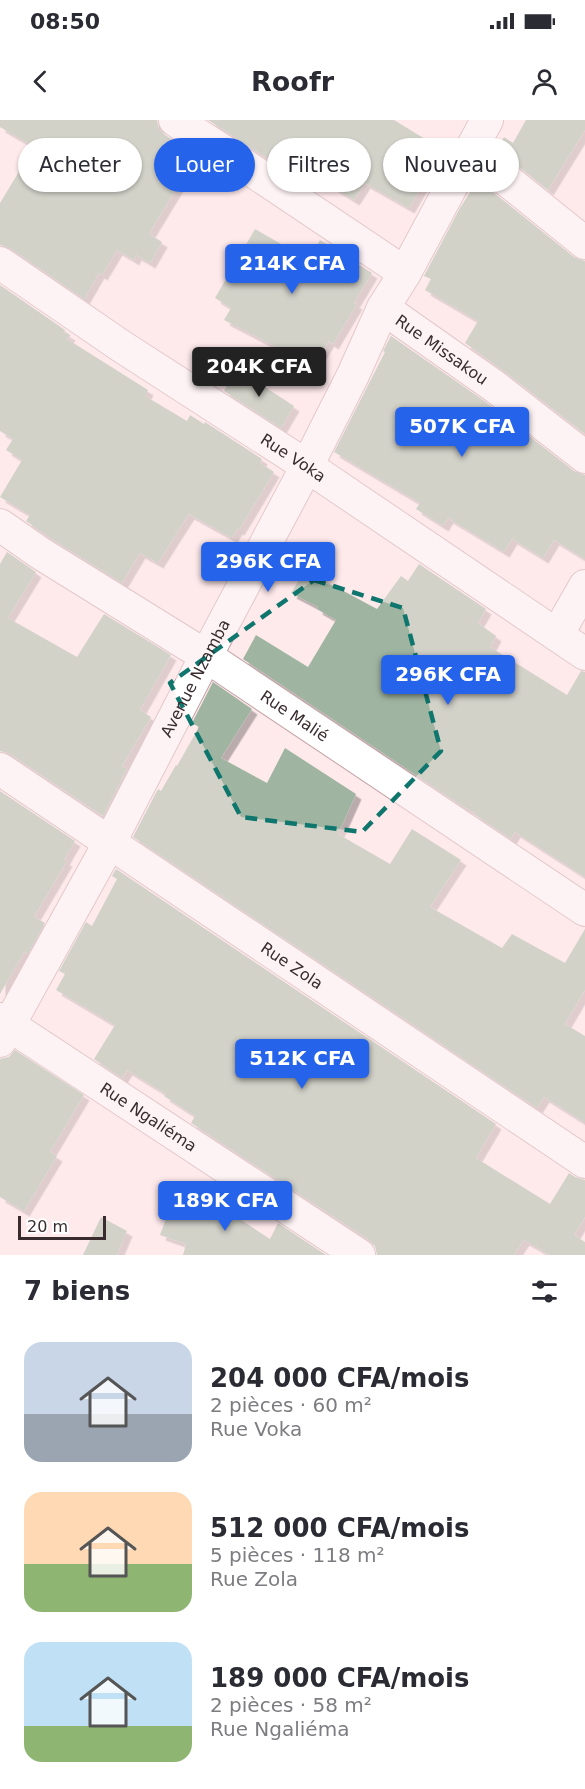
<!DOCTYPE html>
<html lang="fr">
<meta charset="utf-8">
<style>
:root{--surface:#fff;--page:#f7f7f7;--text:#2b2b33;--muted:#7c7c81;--accent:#2563eb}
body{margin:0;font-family:"DejaVu Sans",sans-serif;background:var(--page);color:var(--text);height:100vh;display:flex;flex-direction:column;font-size:22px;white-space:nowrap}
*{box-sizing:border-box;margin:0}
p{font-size:20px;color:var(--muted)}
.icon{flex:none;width:33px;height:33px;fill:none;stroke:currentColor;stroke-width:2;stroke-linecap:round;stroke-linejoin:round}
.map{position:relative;height:1135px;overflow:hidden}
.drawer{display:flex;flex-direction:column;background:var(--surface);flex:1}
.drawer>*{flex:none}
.guide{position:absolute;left:18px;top:18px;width:549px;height:54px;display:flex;gap:12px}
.scale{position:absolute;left:18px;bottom:15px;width:88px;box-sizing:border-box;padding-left:6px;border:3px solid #392c2e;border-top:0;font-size:16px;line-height:21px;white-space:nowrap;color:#392c2e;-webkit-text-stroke:4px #fff;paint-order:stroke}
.price{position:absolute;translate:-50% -51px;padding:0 14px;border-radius:6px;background:var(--accent);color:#fff;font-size:20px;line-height:39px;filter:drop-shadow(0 2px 3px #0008)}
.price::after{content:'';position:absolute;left:50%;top:36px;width:18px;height:14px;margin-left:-9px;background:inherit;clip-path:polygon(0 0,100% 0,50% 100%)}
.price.active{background:#222;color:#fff}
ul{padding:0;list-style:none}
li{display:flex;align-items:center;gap:18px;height:150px;padding:0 24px}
li span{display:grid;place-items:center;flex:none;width:168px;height:120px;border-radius:18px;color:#555}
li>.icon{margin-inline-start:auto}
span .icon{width:72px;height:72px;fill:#fffc;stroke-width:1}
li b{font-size:26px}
h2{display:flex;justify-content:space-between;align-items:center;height:72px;padding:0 24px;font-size:26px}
.tag{padding:0 21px;border-radius:27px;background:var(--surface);box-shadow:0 2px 4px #0004;font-size:21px;line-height:54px}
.tag.active{background:var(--accent);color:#fff}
.status{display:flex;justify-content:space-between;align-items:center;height:42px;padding:0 30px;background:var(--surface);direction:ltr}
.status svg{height:16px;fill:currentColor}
header{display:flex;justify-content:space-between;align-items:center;height:78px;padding:0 24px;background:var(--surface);font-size:27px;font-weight:800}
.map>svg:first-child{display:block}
</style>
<div class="status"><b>08:50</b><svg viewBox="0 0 49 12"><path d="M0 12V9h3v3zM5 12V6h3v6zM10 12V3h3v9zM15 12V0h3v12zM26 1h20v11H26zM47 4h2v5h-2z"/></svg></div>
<header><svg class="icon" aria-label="back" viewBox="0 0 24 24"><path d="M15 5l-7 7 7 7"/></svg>Roofr<svg class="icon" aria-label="person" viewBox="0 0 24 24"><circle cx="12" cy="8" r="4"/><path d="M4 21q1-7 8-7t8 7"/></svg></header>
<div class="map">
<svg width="585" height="1135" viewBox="0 0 585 1135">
<defs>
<filter id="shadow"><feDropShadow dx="5.5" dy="5.5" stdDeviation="0" flood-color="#0004"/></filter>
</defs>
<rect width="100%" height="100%" fill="#fee9eb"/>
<g fill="#a0b5a1" filter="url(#shadow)">
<polygon points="0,0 157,0 159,9 165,15 179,24 163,51 181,61 149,114 162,122 150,143 136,135 134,140 117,130 102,155 99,153 84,179 10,128 0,125 0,83 34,27 0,7"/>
<polygon points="208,0 394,0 443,30 409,88 365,63 354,80 333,67 342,53 283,22 272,41"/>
<polygon points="526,0 585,0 585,10 548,70 497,29 504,17 513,23"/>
<polygon points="478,60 574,137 585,141 585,314 505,252 465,223 478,201 425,170 431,159 424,156 460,88"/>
<polygon points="255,109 302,136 303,134 310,138 320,120 372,153 354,183 357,184 333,224 329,221 313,246 224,200 231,188 215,178"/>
<polygon points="0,165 65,210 64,212 70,215 67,219 148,270 145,276 187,301 190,295 204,304 205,302 262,339 260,343 274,352 239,410 237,409 232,418 189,394 158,443 140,433 122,463 50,418 26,401 30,395 0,377 22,340 6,330 13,319 0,311"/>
<polygon points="391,216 483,280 574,351 585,355 585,439 554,420 543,438 512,419 504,432 448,398 443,406 416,389 420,383 334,332 385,232 383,231"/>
<polygon points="237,249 294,286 281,308 224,271"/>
<polygon points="7,432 36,452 8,498 77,537 104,494 171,535 140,590 151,597 122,646 127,649 103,696 10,634 0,631 0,444"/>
<polygon points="419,444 486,489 478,503 496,516 490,527 567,575 581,551 585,552 585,757 515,712 511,719 474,694 475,693 459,684 243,539 256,515 308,547 336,500 317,489 318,487 291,473 307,447 326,459 325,461 377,489 401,456 408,461"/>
<polygon points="213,562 252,589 221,638 267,663 285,628 356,674 338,714 390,744 412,709 461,740 430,787 502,828 512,814 565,843 585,809 585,870 565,904 585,916 585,1003 544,977 537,988 133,717 158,669 161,671 176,645 177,646 199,607 192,603"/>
<polygon points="0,671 75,721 64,740 67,741 34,797 45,803 28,834 24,832 0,874"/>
<polygon points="116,749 496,1004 476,1038 550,1084 569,1053 575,1057 585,1060 585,1097 574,1115 585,1122 585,1135 550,1135 524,1120 514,1135 377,1135 375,1126 369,1120 191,1003 195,996 164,976 166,974 127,950 122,958 94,939 115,905 56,870 65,854 59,851 86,802 92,806 117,759 112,756"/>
<polygon points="15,930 84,975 50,1032 57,1036 24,1091 0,1077 0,939 9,937"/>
<polygon points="177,1069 215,1083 270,1119 278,1103 326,1135 183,1135 186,1124 160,1115"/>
<polygon points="101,1097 127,1111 117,1135 83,1135"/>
</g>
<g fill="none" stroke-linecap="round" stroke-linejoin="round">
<defs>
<g id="minor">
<polyline points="175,0 223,31 405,153"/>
<polyline points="472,32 585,123"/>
<path id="s1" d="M 0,143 L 121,226 L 307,346 L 585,534"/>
<path id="s2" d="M 383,188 L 494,266 L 585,337"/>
<path id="s3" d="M 0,405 L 40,433 L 206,536 L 585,790"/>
<polyline points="557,515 585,466"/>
<path id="s4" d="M 0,649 L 585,1042"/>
<path id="s5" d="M 0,899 L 359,1135"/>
<path id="s6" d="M 0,921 L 110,722 L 206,536 L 307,346 L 353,255 L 383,188 L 405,153 L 487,0"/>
</g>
</defs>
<use href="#minor" stroke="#c2a2a6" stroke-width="34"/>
<use href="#minor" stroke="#fff" stroke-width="32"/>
</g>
<path d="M0 0H585V1135H0ZM 314,460 L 403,488 L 441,631 L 362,712 L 241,697 L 170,563 Z" fill="#fee9eb" fill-opacity=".55" fill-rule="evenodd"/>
<path fill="none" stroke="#0f766e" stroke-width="4.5" stroke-dasharray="12 8" stroke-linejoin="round" d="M 314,460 L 403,488 L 441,631 L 362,712 L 241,697 L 170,563 Z"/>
<g text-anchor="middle" stroke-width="5" stroke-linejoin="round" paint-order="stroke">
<g font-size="16" fill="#392c2e" stroke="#fff">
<text dy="6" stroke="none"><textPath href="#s2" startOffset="72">Rue Missakou</textPath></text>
<text dy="6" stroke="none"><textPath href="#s1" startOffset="352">Rue Voka</textPath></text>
<text dy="6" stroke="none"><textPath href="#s6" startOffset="412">Avenue Nzamba</textPath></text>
<text dy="6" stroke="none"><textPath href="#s3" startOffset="351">Rue Malié</textPath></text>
<text dy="6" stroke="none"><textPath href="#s4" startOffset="352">Rue Zola</textPath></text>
<text dy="6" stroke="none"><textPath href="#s5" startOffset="178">Rue Ngaliéma</textPath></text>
</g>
</g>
</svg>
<div class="scale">20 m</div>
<b class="price" style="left:292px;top:175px">214K CFA</b>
<b class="price active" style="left:259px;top:278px">204K CFA</b>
<b class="price" style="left:462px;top:338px">507K CFA</b>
<b class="price" style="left:268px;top:473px">296K CFA</b>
<b class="price" style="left:448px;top:586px">296K CFA</b>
<b class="price" style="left:302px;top:970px">512K CFA</b>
<b class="price" style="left:225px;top:1112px">189K CFA</b>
<div class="guide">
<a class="tag">Acheter</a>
<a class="tag active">Louer</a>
<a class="tag">Filtres</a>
<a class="tag">Nouveau</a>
</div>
</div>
<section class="drawer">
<h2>7 biens<svg class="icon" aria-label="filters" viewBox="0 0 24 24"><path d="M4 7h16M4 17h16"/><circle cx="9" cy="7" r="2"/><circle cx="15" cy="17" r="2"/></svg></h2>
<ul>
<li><span style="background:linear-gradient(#c9d6e8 60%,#9aa5b1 0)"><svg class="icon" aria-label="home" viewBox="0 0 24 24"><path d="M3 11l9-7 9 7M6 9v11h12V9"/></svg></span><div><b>204 000 CFA/mois</b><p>2 pièces · 60 m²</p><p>Rue Voka</p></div></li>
<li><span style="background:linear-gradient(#ffd9b3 60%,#8fb573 0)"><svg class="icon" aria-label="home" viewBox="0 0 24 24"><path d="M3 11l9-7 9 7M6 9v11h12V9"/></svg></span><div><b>512 000 CFA/mois</b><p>5 pièces · 118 m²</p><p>Rue Zola</p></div></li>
<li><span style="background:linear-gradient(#bfe0f5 70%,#8fb573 0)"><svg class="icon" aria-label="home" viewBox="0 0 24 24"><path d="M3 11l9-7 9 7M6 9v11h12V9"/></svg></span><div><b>189 000 CFA/mois</b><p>2 pièces · 58 m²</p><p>Rue Ngaliéma</p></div></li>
</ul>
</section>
